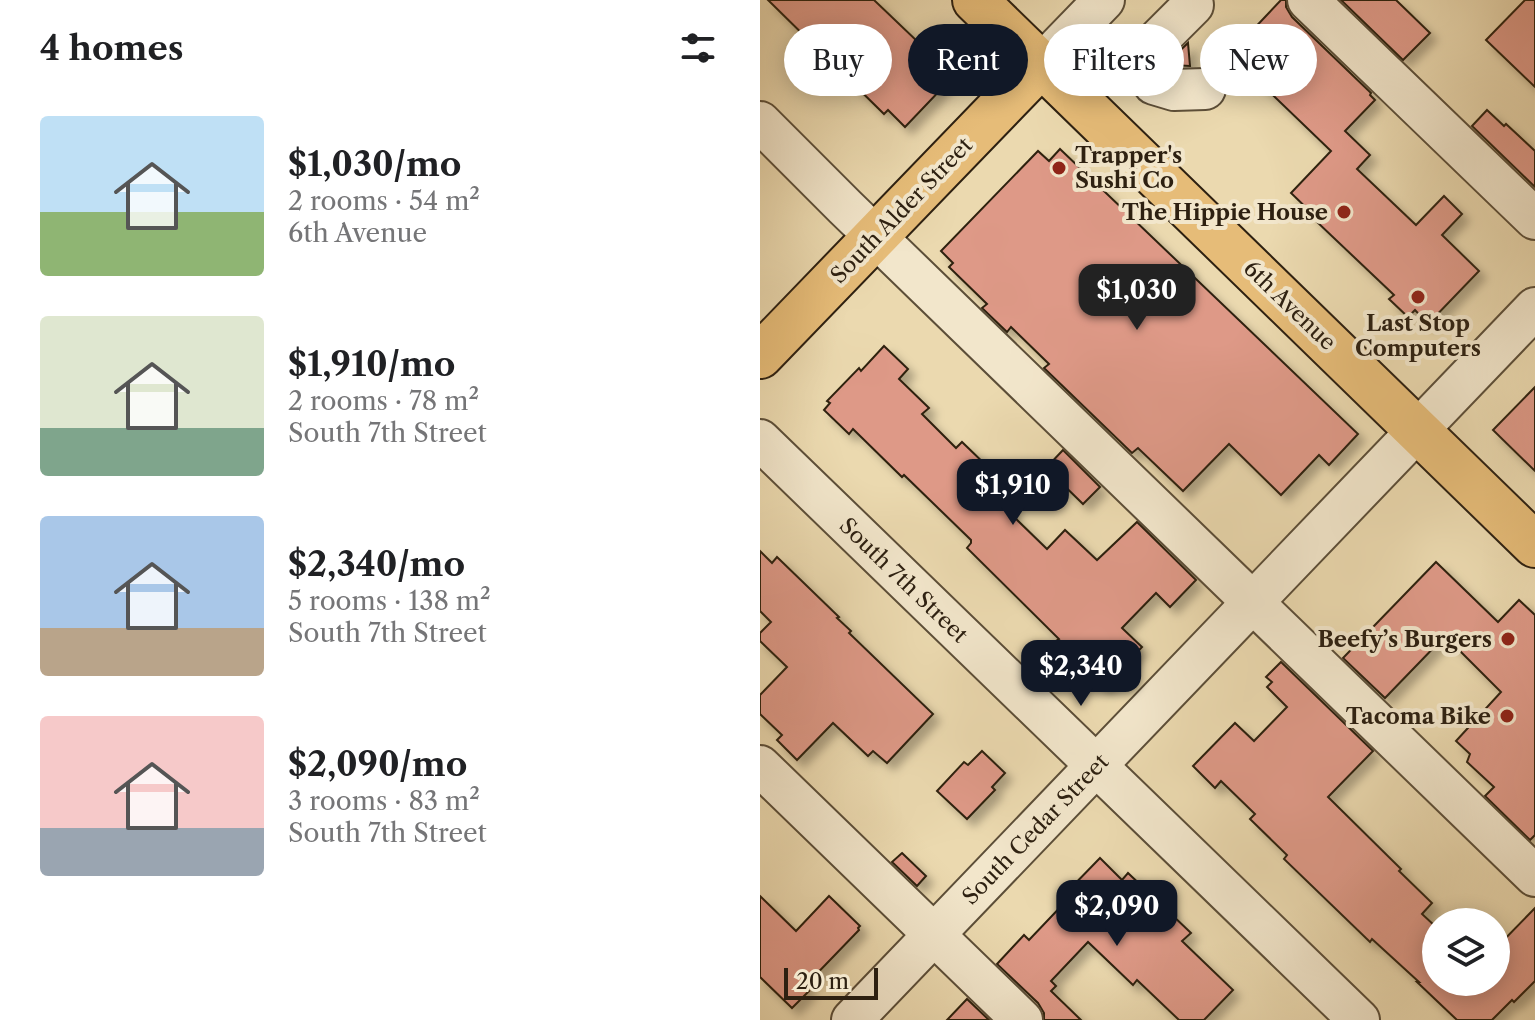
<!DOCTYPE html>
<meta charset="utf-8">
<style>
:root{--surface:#fff;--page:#f6f6f6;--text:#202124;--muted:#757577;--accent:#111827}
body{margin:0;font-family:"Libre Caslon Text",serif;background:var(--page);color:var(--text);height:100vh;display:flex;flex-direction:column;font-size:30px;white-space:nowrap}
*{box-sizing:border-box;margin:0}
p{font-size:26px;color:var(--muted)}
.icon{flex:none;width:44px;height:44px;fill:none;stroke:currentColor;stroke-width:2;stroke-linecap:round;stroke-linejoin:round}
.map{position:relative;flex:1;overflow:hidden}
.drawer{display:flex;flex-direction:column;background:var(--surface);width:760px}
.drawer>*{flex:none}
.guide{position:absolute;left:24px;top:24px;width:630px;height:72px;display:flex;gap:16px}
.tools{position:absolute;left:662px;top:908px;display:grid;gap:16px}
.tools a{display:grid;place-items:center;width:88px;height:88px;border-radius:50%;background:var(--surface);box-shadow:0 4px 20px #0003;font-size:40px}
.scale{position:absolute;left:24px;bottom:20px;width:94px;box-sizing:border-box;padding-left:8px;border:4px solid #2d2011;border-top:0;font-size:22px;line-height:28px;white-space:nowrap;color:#2d2011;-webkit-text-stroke:6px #f2e6cb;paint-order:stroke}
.price{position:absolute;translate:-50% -68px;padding:0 18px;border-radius:16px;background:var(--accent);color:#fff;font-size:26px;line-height:52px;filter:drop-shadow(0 2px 4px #0008)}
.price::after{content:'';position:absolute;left:50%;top:48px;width:24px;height:18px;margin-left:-12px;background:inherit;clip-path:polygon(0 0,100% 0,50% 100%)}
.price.active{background:#222;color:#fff}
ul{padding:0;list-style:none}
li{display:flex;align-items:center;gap:24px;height:200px;padding:0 40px}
li span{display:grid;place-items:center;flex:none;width:224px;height:160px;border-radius:8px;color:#555}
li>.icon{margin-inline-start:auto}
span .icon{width:96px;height:96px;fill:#fffc;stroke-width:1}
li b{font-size:34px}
h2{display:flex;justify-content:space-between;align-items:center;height:96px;padding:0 40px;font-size:34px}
.chip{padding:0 28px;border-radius:36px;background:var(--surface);box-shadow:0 4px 20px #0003;font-size:28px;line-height:72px}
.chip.active{background:var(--accent);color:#fff}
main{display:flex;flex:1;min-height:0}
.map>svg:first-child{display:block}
</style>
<main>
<section class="drawer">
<h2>4 homes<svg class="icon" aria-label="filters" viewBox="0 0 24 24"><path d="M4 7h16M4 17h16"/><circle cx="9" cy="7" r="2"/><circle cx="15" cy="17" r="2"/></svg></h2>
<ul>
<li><span style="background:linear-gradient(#bfe0f5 60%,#8fb573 0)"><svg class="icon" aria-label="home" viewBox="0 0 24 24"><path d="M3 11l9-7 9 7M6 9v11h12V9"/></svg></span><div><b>$1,030/mo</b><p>2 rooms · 54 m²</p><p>6th Avenue</p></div></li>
<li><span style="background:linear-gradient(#dfe7d0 70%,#7fa58c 0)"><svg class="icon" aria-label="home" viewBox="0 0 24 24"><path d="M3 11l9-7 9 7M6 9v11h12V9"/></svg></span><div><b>$1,910/mo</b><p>2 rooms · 78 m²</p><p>South 7th Street</p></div></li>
<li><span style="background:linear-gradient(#a9c7e8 70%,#b9a48a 0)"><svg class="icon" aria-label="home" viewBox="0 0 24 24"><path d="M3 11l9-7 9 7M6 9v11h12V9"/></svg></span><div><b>$2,340/mo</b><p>5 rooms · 138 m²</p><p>South 7th Street</p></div></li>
<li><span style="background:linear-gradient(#f6c9c9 70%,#9aa5b1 0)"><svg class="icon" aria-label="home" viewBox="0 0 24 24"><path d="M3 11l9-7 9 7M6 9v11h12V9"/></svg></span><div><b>$2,090/mo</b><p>3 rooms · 83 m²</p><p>South 7th Street</p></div></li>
</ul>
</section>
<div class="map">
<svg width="775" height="1020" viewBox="0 0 775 1020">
<defs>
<filter id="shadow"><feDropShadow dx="7" dy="7" stdDeviation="4" flood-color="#0004"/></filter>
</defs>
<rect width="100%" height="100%" fill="#ebd9af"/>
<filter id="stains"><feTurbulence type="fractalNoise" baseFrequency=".0025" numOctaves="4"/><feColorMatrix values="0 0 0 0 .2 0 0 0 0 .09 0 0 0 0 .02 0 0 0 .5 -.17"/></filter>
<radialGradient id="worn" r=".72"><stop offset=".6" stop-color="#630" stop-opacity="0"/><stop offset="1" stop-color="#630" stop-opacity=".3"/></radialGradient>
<g fill="#de9987" stroke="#2d2011" stroke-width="2" filter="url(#shadow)">
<polygon points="8,0 114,0 180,63 174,70 187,83 145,127 128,110 124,114"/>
<polygon points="521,0 526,0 526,7 532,17 611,93 610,95 615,100 585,131 610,155 597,169 656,225 684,196 702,214 682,235 719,271 668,324 655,310 648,317 629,299 634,295 556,221 558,219 531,193 571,151 470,54"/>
<polygon points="581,0 636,0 670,33 643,60"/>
<polygon points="765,0 775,0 775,87 726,40"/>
<polygon points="428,43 430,66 412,65 410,60"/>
<polygon points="727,110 744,126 746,124 775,151 775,187 712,126"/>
<polygon points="300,149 598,434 569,465 559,455 521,495 469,444 423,491 378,448 372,453 284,368 289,364 251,327 247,332 222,308 227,304 189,267 193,263 181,251 278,151 289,161"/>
<polygon points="124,346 148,369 139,379 169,408 162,414 196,448 202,442 231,470 219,483 287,549 305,530 337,560 377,522 436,580 410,607 396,593 362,628 382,647 344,687 296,641 299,639 207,548 211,543 211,540 144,475 142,477 93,429 89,434 64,410 70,403 67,401 99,368 101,371"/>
<polygon points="775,387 775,471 733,430"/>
<polygon points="303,450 340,487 323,504 286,468"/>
<polygon points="0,551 12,563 17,557 79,617 77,618 91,631 89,633 173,714 127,763 113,751 108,756 73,723 37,760 17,740 22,735 0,714 0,695 27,667 0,641 0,633 11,622 0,611"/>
<polygon points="676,562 738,622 759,600 775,615 775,835 770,840 725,796 734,787 707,762 710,754 696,741 741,692 685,636 625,698 583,658"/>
<polygon points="521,662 613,751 568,797 641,869 639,871 672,903 662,914 676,927 676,982 736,982 736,948 775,908 775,981 754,1002 752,1000 732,1020 697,1020 657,982 659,982 612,939 610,942 524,859 527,855 490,819 495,814 461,781 455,788 433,766 475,723 494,741 527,707 507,687 512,682 506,677"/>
<polygon points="222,751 245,773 232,787 235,790 207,819 177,791 204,762 208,765"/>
<polygon points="142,853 166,876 157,886 132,862"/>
<polygon points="340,858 362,880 368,873 431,933 422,941 473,990 444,1020 419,1020 377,980 373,985 328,942 291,981 296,986 291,991 321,1020 284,1020 284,1013 278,1003 237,964 264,935 269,940 309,898 305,894"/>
<polygon points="0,896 36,931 69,896 100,926 98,928 99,930 44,987 49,991 32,1008 0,977"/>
<polygon points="207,999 229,1020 187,1020"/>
</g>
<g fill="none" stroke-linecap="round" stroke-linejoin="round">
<defs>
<g id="minor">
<polyline points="548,0 775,219"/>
<polyline points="433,5 388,50 387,62 394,84 414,90 445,89"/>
<polyline points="282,64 344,0"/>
<polyline points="0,122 85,207 775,876"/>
<polyline points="0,440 599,1020"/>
<polyline points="0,766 262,1020"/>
<polyline points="92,1020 775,308"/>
</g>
<g id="major">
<polyline points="215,0 775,545"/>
<polyline points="0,356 282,64"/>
</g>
</defs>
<use href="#minor" stroke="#5c4e38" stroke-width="44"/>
<use href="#major" stroke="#2d2011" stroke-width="48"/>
<use href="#minor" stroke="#f2e6cb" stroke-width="40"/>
<use href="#major" stroke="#e6bc78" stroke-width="44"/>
</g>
<g fill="#8f2418" stroke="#f2e6cb" stroke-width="3">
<circle cx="299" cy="168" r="8"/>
<circle cx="584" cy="212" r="8"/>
<circle cx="658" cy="297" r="8"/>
<circle cx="748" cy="639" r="8"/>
<circle cx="747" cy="716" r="8"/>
</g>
<g text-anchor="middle" stroke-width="8" stroke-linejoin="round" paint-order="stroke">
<g font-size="22" font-weight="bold" fill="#2d2011" stroke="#f2e6cb" text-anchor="end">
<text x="315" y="163" text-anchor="start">Trapper's<tspan x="315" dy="25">Sushi Co</tspan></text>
<text x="568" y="220">The Hippie House</text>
<text x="658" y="331" text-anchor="middle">Last Stop<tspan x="658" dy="25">Computers</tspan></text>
<text x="732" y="647">Beefy’s Burgers</text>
<text x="731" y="724">Tacoma Bike</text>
</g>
<g font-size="22" fill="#2d2011" stroke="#f2e6cb">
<text transform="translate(141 210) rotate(-46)" y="8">South Alder Street</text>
<text transform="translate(530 305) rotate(44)" y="8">6th Avenue</text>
<text transform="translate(144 580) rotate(44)" y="8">South 7th Street</text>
<text transform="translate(275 829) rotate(-46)" y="8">South Cedar Street</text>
</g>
</g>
<rect width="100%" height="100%" filter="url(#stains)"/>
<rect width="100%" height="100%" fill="url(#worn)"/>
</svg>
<div class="tools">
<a><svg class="icon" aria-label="layers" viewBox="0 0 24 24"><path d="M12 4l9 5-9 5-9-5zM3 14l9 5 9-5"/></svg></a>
</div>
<div class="scale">20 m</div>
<b class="price active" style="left:377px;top:332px">$1,030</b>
<b class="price" style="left:253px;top:527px">$1,910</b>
<b class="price" style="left:321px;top:708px">$2,340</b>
<b class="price" style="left:357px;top:948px">$2,090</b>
<div class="guide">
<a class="chip">Buy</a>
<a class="chip active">Rent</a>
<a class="chip">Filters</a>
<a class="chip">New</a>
</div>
</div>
</main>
